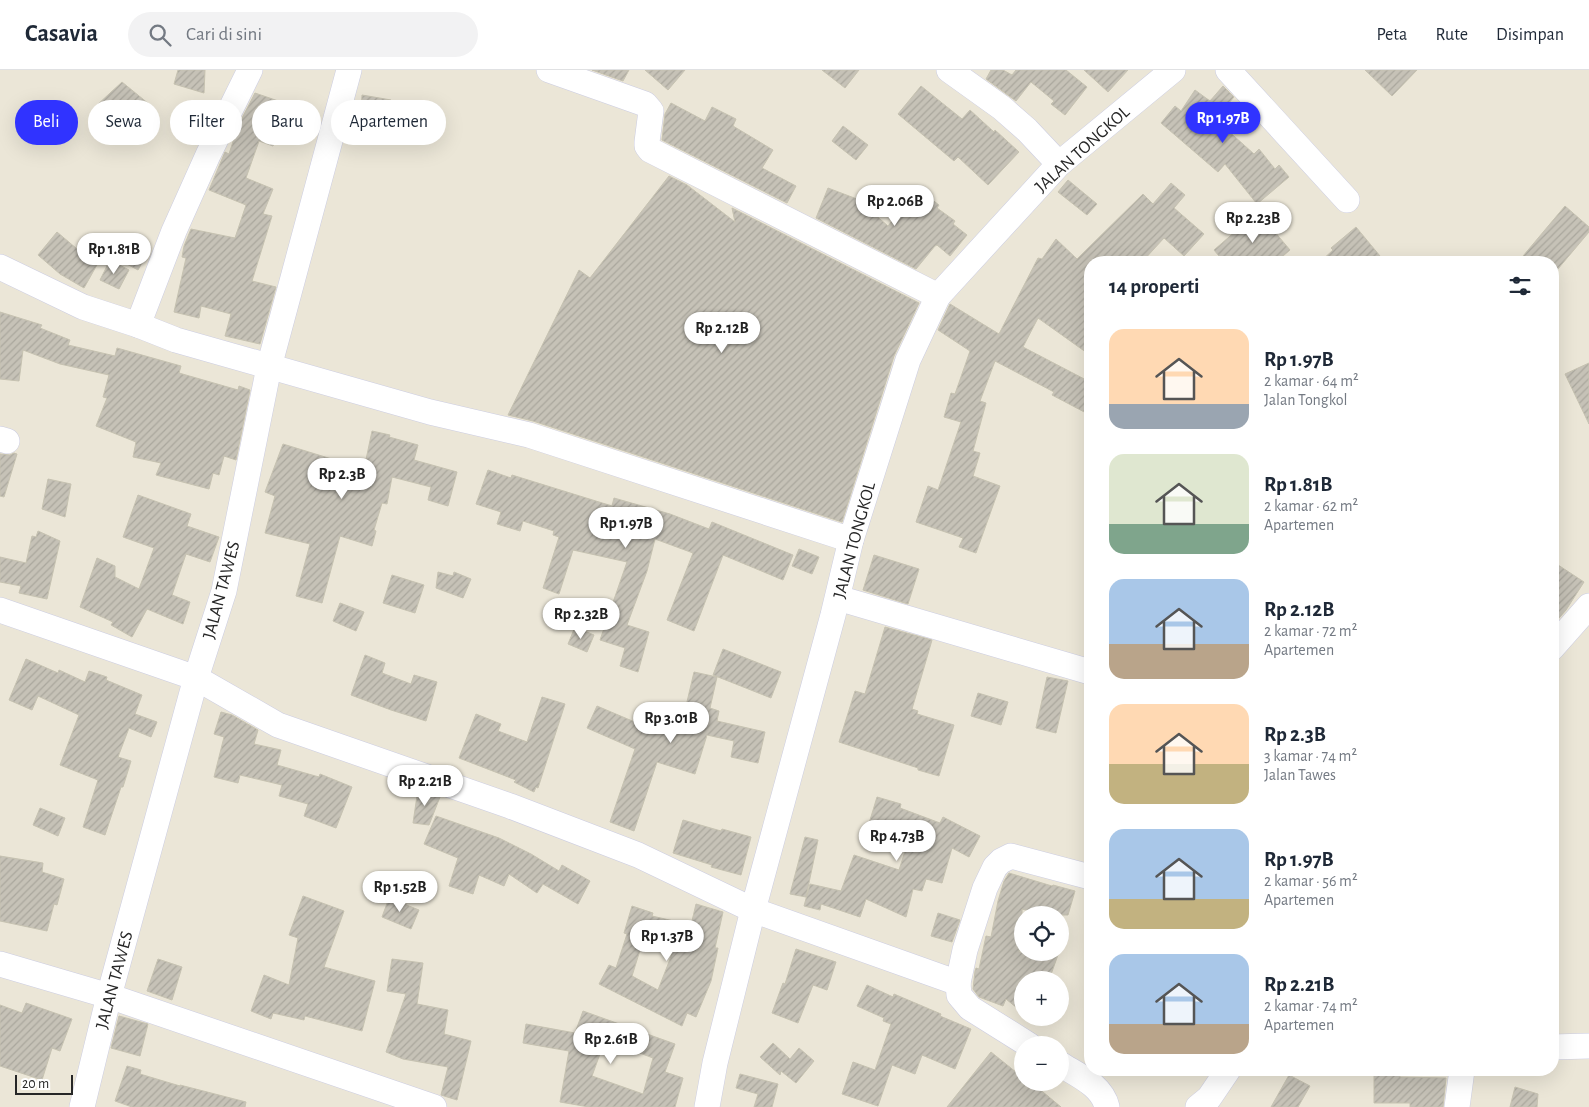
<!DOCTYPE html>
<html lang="id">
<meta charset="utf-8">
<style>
:root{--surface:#fff;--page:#f2f2f3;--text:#1f2937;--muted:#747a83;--line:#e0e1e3;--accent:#3033ff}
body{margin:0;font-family:"Alegreya Sans",sans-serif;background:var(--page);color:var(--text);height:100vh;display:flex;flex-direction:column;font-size:19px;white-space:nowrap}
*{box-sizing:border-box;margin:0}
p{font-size:16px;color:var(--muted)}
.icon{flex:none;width:28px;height:28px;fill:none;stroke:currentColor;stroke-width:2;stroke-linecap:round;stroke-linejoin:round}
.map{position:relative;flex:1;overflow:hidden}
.side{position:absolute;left:1084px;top:186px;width:475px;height:820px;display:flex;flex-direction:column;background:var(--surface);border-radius:20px;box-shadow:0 5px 20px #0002}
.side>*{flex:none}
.guide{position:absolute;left:15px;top:30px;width:475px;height:45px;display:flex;gap:10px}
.controls{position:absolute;left:1014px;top:836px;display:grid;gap:10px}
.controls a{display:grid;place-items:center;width:55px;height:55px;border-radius:50%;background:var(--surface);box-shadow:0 5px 20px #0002;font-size:25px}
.scale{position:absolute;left:15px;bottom:12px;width:58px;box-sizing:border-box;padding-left:5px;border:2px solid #272727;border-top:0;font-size:14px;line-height:18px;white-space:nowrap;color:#272727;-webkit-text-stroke:4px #fff;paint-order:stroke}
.price{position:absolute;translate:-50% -42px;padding:0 11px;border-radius:18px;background:#fff;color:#222;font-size:16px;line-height:32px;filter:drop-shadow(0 1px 2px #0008)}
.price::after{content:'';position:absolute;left:50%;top:30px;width:15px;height:11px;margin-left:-8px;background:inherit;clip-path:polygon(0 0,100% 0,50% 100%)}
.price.current{background:var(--accent);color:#fff}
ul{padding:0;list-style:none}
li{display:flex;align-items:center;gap:15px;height:125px;padding:0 25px}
li span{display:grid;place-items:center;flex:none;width:140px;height:100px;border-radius:15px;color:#555}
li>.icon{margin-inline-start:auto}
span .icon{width:60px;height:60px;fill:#fffc;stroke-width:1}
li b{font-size:21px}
h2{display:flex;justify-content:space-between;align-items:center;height:60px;padding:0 25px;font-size:21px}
.tag{padding:0 18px;border-radius:22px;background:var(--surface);box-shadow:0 5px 20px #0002;font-size:18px;line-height:45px}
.tag.current{background:var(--accent);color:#fff}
header{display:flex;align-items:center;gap:30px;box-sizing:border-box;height:70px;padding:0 25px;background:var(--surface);border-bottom:1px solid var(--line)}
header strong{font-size:24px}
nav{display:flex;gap:28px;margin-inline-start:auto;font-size:18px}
.search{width:350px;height:45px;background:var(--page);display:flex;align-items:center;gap:12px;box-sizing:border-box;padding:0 18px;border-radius:28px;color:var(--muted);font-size:19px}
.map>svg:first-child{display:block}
</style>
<header>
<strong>Casavia</strong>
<div class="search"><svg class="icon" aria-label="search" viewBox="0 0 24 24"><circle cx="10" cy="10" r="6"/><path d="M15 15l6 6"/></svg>Cari di sini</div>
<nav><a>Peta</a><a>Rute</a><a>Disimpan</a></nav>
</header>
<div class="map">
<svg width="1589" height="1037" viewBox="0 0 1589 1037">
<defs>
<pattern id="building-hatch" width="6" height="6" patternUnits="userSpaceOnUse" patternTransform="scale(1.25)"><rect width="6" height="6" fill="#c6c2b7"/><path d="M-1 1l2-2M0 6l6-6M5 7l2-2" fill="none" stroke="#aaa79d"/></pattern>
</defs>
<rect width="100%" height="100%" fill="#ebe6d7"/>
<g fill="url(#building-hatch)" stroke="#c6c2b1" fill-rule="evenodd">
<polygon points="178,0 205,0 204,23 174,14"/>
<polygon points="592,0 629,0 623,11"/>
<polygon points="645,0 685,0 668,20"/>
<polygon points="822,0 859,0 845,18"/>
<polygon points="991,0 1003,0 1012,5 1016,0 1066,0 1087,17 1065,45 1051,34 1054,31 1031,12 1016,31 986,9"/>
<polygon points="1084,0 1128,0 1108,22"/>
<polygon points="1365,0 1417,0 1392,26"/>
<polygon points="122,12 155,39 131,69 96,36"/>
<polygon points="921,16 962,49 970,40 994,62 995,60 1019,82 988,115 958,87 954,91 898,44"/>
<polygon points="1223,16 1234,27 1215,49 1254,84 1259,79 1275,99 1279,95 1289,107 1257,134 1225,94 1218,102 1161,53 1175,36 1181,41 1195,20 1210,31"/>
<polygon points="255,23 287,34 273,76 259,71 246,108 273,119 263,144 272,146 252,211 276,217 260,274 225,266 231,244 201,236 199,248 174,242 186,188 182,187 184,176 191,159 235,168 246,135 209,120 225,82 229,84 238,56"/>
<polygon points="362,25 391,30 390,52 361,46"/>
<polygon points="671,33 705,51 712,37 736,49 733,56 773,80 762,98 796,116 787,133 662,70 665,44"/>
<polygon points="843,56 868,75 856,90 832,71"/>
<polygon points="669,106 687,115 735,152 732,138 919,233 894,286 842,452 533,351 508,345 579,200 590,208"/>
<polygon points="1068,110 1097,134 1087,145 1058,122"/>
<polygon points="1171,113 1185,125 1174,138 1204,164 1184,186 1164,168 1142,192 1090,192 1090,285 1038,248 1023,277 1090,312 1090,345 1052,325 1054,322 995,291 980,331 986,333 973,381 980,383 973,406 1000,416 976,483 959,477 963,468 916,452 928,416 938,420 961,352 944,347 951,323 955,324 970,281 938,260 950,234 999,264 1038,188 1042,189 1056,169 1077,189 1143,124 1153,134"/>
<polygon points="828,118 857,129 888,156 918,119 939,135 937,138 955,151 953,154 967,165 950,186 937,175 935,176 916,199 816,148"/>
<polygon points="1565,136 1589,157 1589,162 1552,206 1552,192 1518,192"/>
<polygon points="1258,142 1290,180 1276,192 1224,192 1214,180"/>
<polygon points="1356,157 1385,192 1320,192 1333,180 1331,178"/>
<polygon points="57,162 83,184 98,193 84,218 60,204 38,185"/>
<polygon points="132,176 147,184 138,200 123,192"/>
<polygon points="110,190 129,200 119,219 100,210"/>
<polygon points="0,242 42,255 40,258 70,270 68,275 115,286 117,278 181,296 179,303 238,320 239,316 250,320 236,390 224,386 219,405 213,403 209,419 156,405 161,393 133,387 136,372 96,356 107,328 103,327 109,305 60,294 23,280 19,311 0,309"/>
<polygon points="1589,293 1589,354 1565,304"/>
<polygon points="372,361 390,365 389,367 418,375 414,390 457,402 448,436 428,430 431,417 392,407 387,434 382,433 374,460 376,461 372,476 340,466 322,533 296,526 310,474 265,463 275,426 265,422 283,374 364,399"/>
<polygon points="14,383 17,384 4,427 0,426 0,384 10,385"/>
<polygon points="488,400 511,408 512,405 612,436 614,428 670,444 709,459 712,452 793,485 783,510 723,485 694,561 667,550 693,483 655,469 647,501 627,555 649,562 638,602 620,596 625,578 600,570 627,492 573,480 559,524 543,518 559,467 553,465 554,461 523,451 520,461 497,454 501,442 476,434"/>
<polygon points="48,409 71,414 65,447 42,439"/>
<polygon points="138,425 191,444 187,456 219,467 210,492 186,484 172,525 190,532 183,554 147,539 132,567 111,555 113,552 80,537 97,488 115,496 115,507 139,519 154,478 123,467"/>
<polygon points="38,461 60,471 47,529 19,523 21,516 0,512 0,487 26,493 32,466 36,467"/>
<polygon points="799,479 819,487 812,504 792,496"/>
<polygon points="874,485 919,499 908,534 863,520"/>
<polygon points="1552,491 1584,512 1566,540 1552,556"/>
<polygon points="438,502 453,506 454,502 471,509 463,528 436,518"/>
<polygon points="392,505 424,515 415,543 383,533"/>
<polygon points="340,533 364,542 356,561 333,551"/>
<polygon points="575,557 594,565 587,582 568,574"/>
<polygon points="885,557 932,570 912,639 918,641 917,644 954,655 939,706 918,700 918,698 839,672 855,621 865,624"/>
<polygon points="723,579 781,602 771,628 713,605"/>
<polygon points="365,585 385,593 382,603 411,614 414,605 437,612 426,651 391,640 351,625"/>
<polygon points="26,589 58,603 59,600 85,612 89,601 107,607 106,610 142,625 135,644 157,652 151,667 129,658 118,687 131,691 123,717 121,717 105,765 83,757 98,710 60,695 79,645 38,626 32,640 9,630"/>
<polygon points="694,602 717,607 710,638 719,641 717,651 765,662 758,693 731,687 734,671 707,665 695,704 657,692 634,761 610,752 635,679 587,658 597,636 663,664 672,633 686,636"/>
<polygon points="1047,607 1068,611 1056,663 1036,658"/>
<polygon points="978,623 1008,632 1001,655 971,646"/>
<polygon points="542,627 565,634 538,718 536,717 534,722 514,712 516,710 459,688 476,644 501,654 498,661 527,672"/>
<polygon points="221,642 232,645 258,660 254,674 281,680 277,695 319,707 320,704 352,717 336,758 304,746 308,734 279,726 282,715 240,705 238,713 214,707 224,667 214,664"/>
<polygon points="418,719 440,727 429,755 413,753"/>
<polygon points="877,727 901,734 900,738 940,753 943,747 980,766 969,787 952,778 942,813 926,809 922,821 913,819 906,847 866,829 860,847 821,834 820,840 804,836 810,814 841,821 854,785 899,800 908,772 867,760"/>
<polygon points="40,738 65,748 58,766 33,755"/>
<polygon points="436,746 499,768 531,784 559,801 562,795 590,811 578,834 543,814 537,823 509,804 504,816 479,805 473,824 449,816 458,788 424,774"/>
<polygon points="683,750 721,761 722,759 751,767 741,805 711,797 712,795 673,783"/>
<polygon points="805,767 818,770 806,827 790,824"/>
<polygon points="0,786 43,793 42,802 64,809 57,835 54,834 47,861 0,851"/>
<polygon points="1009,803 1052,816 1053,815 1075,821 1068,845 1043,845 1022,839 1022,869 1019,882 1059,882 1049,910 1022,910 1022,942 1006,929 1003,936 979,927 973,919 975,901 976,898 979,899 986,866 991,867 998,831 1004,811"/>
<polygon points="303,826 344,841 324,897 375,911 362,961 305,946 304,950 273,943 271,949 251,941 264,905 289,915 298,868 289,865"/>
<polygon points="389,828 419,840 411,859 382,847"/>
<path d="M 696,834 L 723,842 L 715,878 L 718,878 L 711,911 L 696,947 L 687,943 L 682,956 L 599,914 L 609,895 L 616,898 L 627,864 L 624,863 L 632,836 L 653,843 L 652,846 L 691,855 ZM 641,877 L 672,884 L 658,920 L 632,906 Z"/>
<polygon points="938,843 960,850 952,872 931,866"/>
<polygon points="796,879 836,892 827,920 813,915 798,953 772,943 783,913 785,914"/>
<polygon points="158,889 182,897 172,930 147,921"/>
<polygon points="392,889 423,893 417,934 448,940 444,964 471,971 457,1030 441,1025 448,997 403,989 386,982 406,924 387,921"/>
<polygon points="867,915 893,927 894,924 941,944 940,946 971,959 955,999 922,985 915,1004 892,995 878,1036 842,1024 853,992 875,1000 891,954 883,951 884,948 857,936"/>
<polygon points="26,933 72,949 60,981 52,978 42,1010 0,996 0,935 22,943"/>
<path d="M 583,941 L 675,974 L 665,1002 L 683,1008 L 675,1037 L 589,1037 L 560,1032 L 569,981 L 523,973 L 526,954 L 575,963 ZM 605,970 L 653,988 L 643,1024 L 592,1006 Z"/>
<polygon points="119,946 148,954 140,986 111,978"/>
<polygon points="773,973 790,989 799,978 814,991 796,1013 781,1001 780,1005 760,987"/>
<polygon points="991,982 1022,1007 1022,1012 1031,1012 1061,1037 947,1037"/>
<polygon points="127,996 141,1000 140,1004 180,1016 180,1015 246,1032 245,1037 132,1037 115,1031"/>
<polygon points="1374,1000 1400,1000 1400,1007 1446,1008 1443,1037 1410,1037 1410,1033 1374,1033"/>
<polygon points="740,1004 778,1014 772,1037 754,1037 758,1024 736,1018"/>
<polygon points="1289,1005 1310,1016 1298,1037 1271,1037"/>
<polygon points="1515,1017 1538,1024 1537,1037 1510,1037"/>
</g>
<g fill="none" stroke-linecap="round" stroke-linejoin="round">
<defs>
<g id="minor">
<polyline points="549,0 645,34 651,41 647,72 647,76 650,80 938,226"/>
<polyline points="949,0 1002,38 1027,60 1059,94"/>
<polyline points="1228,0 1347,130"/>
<polyline points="0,197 83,237 138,255 176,270 430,342 529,365 851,470"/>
<polyline points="138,255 174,161 208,85 250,0"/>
<polyline points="0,369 7,371"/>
<polyline points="838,528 1090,602"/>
<polyline points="0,540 196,608 278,655 510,736 638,785 753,840 958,913 965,880 985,818 995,797 1001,791 1011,786 1090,807"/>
<polyline points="1552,578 1589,536"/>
<polyline points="0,894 109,926 434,1037"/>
<polyline points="958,913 959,925 970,938 1029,975"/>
<polyline points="1552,977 1589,976"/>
<path d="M 1060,994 C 1077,1005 1102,1015 1107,1037"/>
<polyline points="82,1037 109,926 196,608 224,521 269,297 349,0"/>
<polyline points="707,1037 715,993 753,840 833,545 851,470 908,290 938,226 1059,94 1173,0"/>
<polyline points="1198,1037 1209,1028 1228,1000"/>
<polyline points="1457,1037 1462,1000"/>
</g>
</defs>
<use href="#minor" stroke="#cccde2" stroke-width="26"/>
<use href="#minor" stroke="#fff" stroke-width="25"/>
</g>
<g text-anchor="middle" stroke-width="4" stroke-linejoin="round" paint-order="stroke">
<g font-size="18" fill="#272727" stroke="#fff">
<text transform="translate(1082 79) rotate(-42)" y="6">JALAN TONGKOL</text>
<text transform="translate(854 470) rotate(-75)" y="6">JALAN TONGKOL</text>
<text transform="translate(221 520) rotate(-75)" y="6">JALAN TAWES</text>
<text transform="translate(114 910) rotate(-75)" y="6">JALAN TAWES</text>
</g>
</g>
</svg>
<div class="controls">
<a><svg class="icon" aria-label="locate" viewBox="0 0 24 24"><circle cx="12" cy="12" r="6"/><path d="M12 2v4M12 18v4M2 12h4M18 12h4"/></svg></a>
<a>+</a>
<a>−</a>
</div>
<div class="scale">20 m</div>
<b class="price current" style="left:1223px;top:74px">Rp 1.97B</b>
<b class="price" style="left:895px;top:157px">Rp 2.06B</b>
<b class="price" style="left:1253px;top:174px">Rp 2.23B</b>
<b class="price" style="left:114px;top:205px">Rp 1.81B</b>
<b class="price" style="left:722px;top:284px">Rp 2.12B</b>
<b class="price" style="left:342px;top:430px">Rp 2.3B</b>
<b class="price" style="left:626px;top:479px">Rp 1.97B</b>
<b class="price" style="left:581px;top:570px">Rp 2.32B</b>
<b class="price" style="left:671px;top:674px">Rp 3.01B</b>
<b class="price" style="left:425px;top:737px">Rp 2.21B</b>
<b class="price" style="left:897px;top:792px">Rp 4.73B</b>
<b class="price" style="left:400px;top:843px">Rp 1.52B</b>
<b class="price" style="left:667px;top:892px">Rp 1.37B</b>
<b class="price" style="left:611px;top:995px">Rp 2.61B</b>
<div class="guide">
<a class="tag current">Beli</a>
<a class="tag">Sewa</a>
<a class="tag">Filter</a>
<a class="tag">Baru</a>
<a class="tag">Apartemen</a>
</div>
<section class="side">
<h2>14 properti<svg class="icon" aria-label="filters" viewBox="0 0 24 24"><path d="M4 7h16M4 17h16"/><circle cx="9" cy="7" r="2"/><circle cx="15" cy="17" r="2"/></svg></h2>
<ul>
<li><span style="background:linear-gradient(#ffd9b3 75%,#9aa5b1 0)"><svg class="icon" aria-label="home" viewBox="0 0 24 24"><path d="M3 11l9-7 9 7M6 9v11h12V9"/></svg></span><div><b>Rp 1.97B</b><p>2 kamar · 64 m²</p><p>Jalan Tongkol</p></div></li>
<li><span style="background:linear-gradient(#dfe7d0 70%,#7fa58c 0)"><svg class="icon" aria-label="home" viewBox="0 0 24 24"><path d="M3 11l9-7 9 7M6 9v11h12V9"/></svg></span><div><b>Rp 1.81B</b><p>2 kamar · 62 m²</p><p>Apartemen</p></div></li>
<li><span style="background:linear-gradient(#a9c7e8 65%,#b9a48a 0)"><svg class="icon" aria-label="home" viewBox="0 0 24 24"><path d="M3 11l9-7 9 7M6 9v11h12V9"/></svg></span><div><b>Rp 2.12B</b><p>2 kamar · 72 m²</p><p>Apartemen</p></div></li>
<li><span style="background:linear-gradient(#ffd9b3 60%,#c2b280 0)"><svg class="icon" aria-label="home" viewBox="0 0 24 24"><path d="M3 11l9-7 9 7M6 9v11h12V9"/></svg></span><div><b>Rp 2.3B</b><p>3 kamar · 74 m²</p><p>Jalan Tawes</p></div></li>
<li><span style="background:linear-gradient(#a9c7e8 70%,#c2b280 0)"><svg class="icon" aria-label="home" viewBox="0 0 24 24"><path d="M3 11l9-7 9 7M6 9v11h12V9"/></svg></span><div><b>Rp 1.97B</b><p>2 kamar · 56 m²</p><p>Apartemen</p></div></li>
<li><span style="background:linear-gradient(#a9c7e8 70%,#b9a48a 0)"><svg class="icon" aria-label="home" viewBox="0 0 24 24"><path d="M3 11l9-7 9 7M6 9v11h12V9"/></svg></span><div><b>Rp 2.21B</b><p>2 kamar · 74 m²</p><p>Apartemen</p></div></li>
</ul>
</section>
</div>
